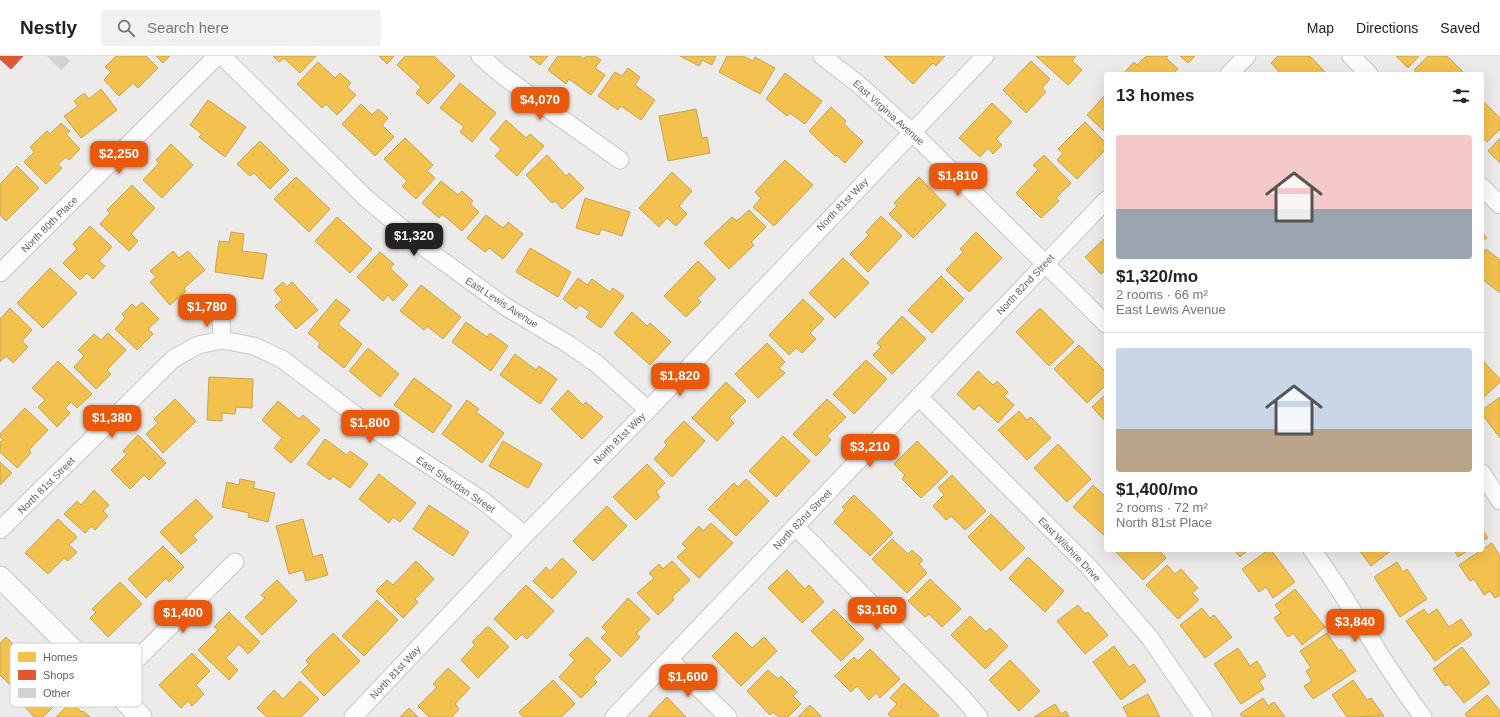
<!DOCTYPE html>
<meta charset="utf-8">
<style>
:root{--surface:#fff;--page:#f2f2f2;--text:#222;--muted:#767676;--line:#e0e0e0;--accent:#ea580c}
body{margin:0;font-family:Helvetica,sans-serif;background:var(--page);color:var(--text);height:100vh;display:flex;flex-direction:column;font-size:15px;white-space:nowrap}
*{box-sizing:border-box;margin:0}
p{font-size:13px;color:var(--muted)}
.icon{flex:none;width:22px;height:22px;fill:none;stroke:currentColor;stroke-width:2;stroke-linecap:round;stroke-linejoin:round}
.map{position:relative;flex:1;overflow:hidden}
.side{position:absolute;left:1104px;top:16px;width:380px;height:480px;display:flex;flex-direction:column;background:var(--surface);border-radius:4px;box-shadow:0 4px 16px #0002}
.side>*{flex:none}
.price{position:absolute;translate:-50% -34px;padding:0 9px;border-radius:8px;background:var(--accent);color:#fff;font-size:13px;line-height:26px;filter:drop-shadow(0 1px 2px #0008)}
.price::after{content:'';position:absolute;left:50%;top:24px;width:12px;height:9px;margin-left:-6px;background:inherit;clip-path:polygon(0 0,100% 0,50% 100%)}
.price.current{background:#222;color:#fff}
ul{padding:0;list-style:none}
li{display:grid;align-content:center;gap:8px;height:212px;padding:0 12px}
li+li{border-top:1px solid var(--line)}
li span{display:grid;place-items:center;height:124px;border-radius:4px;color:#555}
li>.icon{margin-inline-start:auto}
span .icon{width:72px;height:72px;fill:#fffc;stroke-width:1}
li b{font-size:17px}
h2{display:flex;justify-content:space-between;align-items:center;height:48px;padding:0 12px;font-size:17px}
header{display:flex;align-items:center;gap:24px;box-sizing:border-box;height:56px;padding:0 20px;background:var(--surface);border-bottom:1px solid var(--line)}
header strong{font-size:19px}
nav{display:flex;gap:22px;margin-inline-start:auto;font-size:14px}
.search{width:280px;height:36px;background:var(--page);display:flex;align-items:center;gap:10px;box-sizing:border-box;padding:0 14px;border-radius:4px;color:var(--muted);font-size:15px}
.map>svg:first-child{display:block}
</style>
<header>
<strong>Nestly</strong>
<div class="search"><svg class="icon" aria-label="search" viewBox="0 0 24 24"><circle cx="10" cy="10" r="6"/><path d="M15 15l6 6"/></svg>Search here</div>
<nav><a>Map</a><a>Directions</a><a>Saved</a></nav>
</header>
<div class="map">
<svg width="1500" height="661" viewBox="0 0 1500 661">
<rect width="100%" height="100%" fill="#edebe9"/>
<g fill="#f2c14e" stroke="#c6a455">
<polygon points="116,0 146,0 158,12 138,32 133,27 119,40 104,24 111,16 105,11"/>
<polygon points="156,0 170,0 163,7"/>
<polygon points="273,0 316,0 300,17 284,2 279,6"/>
<polygon points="379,0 394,0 387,8"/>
<polygon points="405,0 434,0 455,20 428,48 416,37 421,31 397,9"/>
<polygon points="529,0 548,0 540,9"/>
<polygon points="558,0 580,0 584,3 586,0 595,0 601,4 595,12 605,19 591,39 569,23 566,28 548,14"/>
<polygon points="680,0 716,0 712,9 702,4 699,10"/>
<polygon points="727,0 743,0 753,5 755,1 775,12 760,38 719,16"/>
<polygon points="884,0 945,0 936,10 933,7 913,28"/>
<polygon points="1036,0 1076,0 1072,5 1082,14 1068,29"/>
<polygon points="1146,0 1168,0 1166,2 1178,13 1173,18 1123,18 1134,6 1137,9"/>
<polygon points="1180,0 1195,0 1188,7"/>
<polygon points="1278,0 1310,0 1327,18 1281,18 1271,7"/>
<polygon points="1396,0 1419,0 1408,12"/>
<polygon points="1428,0 1447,0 1465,18 1417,18 1414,14"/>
<polygon points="1031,5 1050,23 1042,32 1046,36 1026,57 1003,34"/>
<polygon points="318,6 335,22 340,17 351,27 347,31 356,39 337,59 326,48 322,52 297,28"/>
<polygon points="628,12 640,21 635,29 655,44 641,64 621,50 618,54 598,40 615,16 622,20"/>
<polygon points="785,17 822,45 805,68 790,57 787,60 766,43"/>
<polygon points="460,27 496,57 472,86 460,76 464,71 440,52"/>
<polygon points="101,33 117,54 81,82 64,60 78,50 74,45 84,37 89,43"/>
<polygon points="1105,39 1106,40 1106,77 1087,59"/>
<polygon points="208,44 246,71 225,101 199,81 202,78 190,69"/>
<polygon points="1482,44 1500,62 1500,73 1487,86 1482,81"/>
<polygon points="992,47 1012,66 996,83 1002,89 993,98 988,92 980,101 959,82"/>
<polygon points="361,48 372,59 378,53 388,62 382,69 394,81 375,100 342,68"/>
<polygon points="831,51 846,65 844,68 863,86 845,107 836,99 835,100 809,75"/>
<polygon points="696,53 702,82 707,81 710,97 668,105 659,60"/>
<polygon points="506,64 526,82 530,78 544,90 517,120 495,100 501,93 490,83"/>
<polygon points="1085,66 1106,87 1106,93 1077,123 1057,104 1063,97 1058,93"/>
<polygon points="61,67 70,75 66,78 80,93 69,104 66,101 58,108 62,112 46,128 24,106 34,96 30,91 47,75 50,78"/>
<polygon points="405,82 433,109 427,115 435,122 416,143 402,130 407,125 384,103"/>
<polygon points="1500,82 1500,107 1488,95"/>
<polygon points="260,85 289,114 270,133 254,117 250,120 237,108"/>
<polygon points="171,88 193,109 162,142 143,124 159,107 156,104"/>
<polygon points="547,99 566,120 569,117 584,132 562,153 555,145 552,147 526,119"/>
<polygon points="1044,99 1071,127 1056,142 1059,145 1041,162 1016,137 1038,114 1033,109"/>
<polygon points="785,104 813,129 774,170 753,151 761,142 755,136"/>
<polygon points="17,110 39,132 6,165 0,159 0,128"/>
<polygon points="672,116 692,135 679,150 687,158 676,170 667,162 659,171 639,152"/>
<polygon points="296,121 330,153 309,176 274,143"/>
<polygon points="919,121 946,149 913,182 889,158 897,150 894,147"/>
<polygon points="441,125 458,139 462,135 473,145 470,148 479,156 462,175 442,158 439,162 422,147"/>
<polygon points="132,129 155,152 131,178 138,185 129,195 100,168 110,157 107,154"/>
<polygon points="585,142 630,156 622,180 601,173 599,179 576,172"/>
<polygon points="749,154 766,171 751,186 754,189 729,213 704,187 732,161 737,165"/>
<polygon points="486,159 503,172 508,166 523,178 503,203 489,192 485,196 467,182"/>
<polygon points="881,160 902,180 868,216 850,198 869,179 866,176"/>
<polygon points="337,161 372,193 350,217 315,185"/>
<polygon points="90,170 112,191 99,205 105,210 93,223 87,217 80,224 63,207 77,193 73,188"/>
<polygon points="231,176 244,178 242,195 267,198 263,223 215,216 219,185 229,186"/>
<polygon points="976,176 1002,202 969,236 946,214 963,196 960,193"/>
<polygon points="1482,176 1487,182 1482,186"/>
<polygon points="1106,181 1106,216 1105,215 1101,218 1085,201"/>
<polygon points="530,192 571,216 558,241 516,216"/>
<polygon points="1486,193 1500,204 1500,237 1482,223 1482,199"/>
<polygon points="173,195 179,202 188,195 205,214 184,232 186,235 170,249 150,226 156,221 150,215"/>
<polygon points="380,196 394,208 390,212 408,229 393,245 388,239 383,245 357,221"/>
<polygon points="843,202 869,227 835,262 809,237"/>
<polygon points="698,205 716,223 697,243 701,246 686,261 664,240"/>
<polygon points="50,212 77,237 43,272 17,247"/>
<polygon points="941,220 964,243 932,277 908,254"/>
<polygon points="578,222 587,229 592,223 610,236 613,232 624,240 601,272 586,261 590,256 580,249 576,253 563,243"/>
<polygon points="283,226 287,231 292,226 318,254 296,273 275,250 282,244 274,234"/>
<polygon points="421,229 461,261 443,283 427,270 424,274 400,255"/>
<polygon points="336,243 350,254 338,268 362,288 344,312 318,291 320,287 308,277"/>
<polygon points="803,243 824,263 810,277 816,283 802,297 796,292 789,299 769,279"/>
<polygon points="142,246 159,263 148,273 153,278 137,294 115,273 125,262 122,258 132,248 136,252"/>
<polygon points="10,252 32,274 22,285 28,291 13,307 6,300 0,306 0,263"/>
<polygon points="1040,252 1074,286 1049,310 1016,276"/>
<polygon points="632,256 647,270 650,267 671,286 650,309 614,277"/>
<polygon points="902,260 926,283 892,318 873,299 881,291 877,287"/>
<polygon points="466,266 487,281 490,277 508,290 491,315 452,286"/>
<polygon points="108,277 126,294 107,314 111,318 96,333 74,311 84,300 78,294 94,278 101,284"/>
<polygon points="767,287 785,306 779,312 785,317 758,342 735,318"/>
<polygon points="1079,289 1106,316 1106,329 1087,347 1054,313"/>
<polygon points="368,292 399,318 380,341 349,315"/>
<polygon points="515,298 536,314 539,310 557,323 540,348 500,319"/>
<polygon points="866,304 887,323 854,358 833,338"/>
<polygon points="1482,304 1500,323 1500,326 1482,343"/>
<polygon points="58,305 92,338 77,352 71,346 65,352 70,357 57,371 38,351 45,344 32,332"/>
<polygon points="978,315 993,329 997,325 1008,336 1004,340 1014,349 998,367 979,349 974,354 957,338"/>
<polygon points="209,321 253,323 252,352 236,351 235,358 222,357 222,365 207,364"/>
<polygon points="414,322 452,350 433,377 394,349"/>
<polygon points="726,326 746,345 729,362 734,367 717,385 692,362"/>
<polygon points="568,334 583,349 586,346 603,361 582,383 551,353"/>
<polygon points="1106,338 1106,366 1092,351"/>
<polygon points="1500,341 1500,382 1482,358 1482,354"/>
<polygon points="175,343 196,365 163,397 146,378 158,367 154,363"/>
<polygon points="827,343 846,361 827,380 831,384 816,400 793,378"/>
<polygon points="467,344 479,353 476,356 504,377 482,407 442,378"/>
<polygon points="278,345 299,363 303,359 320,374 291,407 274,392 282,382 262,364"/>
<polygon points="25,352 48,374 29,394 31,397 17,412 0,396 0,386 3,384 0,381 0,378"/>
<polygon points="1019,355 1027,364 1031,361 1051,382 1027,404 998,374"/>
<polygon points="684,365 705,385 672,421 654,403 667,389 664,386"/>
<polygon points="138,379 166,407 149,424 144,419 130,433 111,414 127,398 123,395"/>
<polygon points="783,380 810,405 776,441 749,415"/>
<polygon points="325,383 347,399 350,395 368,408 350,432 333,420 330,424 307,408"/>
<polygon points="503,385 542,408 528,432 489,410"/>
<polygon points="917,385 948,416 921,442 902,423 905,419 894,408"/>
<polygon points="1058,388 1091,423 1067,446 1034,412"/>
<polygon points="0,406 12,417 0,429"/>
<polygon points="647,408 665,427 656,436 660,441 636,464 613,441"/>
<polygon points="379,418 416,447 400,466 393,461 389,467 359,443"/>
<polygon points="952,419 986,455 965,474 951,460 946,464 933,450 944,439 938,432"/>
<polygon points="240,423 255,426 253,432 275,437 268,466 248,461 249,457 222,451 227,426 239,429"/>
<polygon points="746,423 769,445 736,480 708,453 734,427 738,431"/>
<polygon points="1093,429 1106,441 1106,481 1073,451"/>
<polygon points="94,434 109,449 103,455 108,460 95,474 92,470 85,477 64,458 77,445 81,449"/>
<polygon points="854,439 893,477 870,500 834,466 845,454 842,451"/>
<polygon points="196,443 213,461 193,480 197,484 181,498 160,476"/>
<polygon points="429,449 469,476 453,500 413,473"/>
<polygon points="607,450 627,470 593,505 573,485"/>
<polygon points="991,458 1025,492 1001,515 968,481"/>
<polygon points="58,463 77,481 69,489 77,496 68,505 64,502 48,518 25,497"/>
<polygon points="303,463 313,501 322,498 328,519 306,525 303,514 289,518 276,470"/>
<polygon points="711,467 733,487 699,522 677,501 687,492 682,488 699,470 703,475"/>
<polygon points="1482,473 1488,482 1482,485"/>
<polygon points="892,483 908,498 912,494 923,504 919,508 927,517 907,537 872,503"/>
<polygon points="1492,487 1500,500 1500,539 1495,542 1490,535 1484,539 1474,523 1470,525 1459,509"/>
<polygon points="163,490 184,511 169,526 166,522 146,542 128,523"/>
<polygon points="1114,494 1159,494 1166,502 1143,524"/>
<polygon points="1234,494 1248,494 1240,501"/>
<polygon points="1268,494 1271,494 1295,526 1273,542 1266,531 1259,536 1242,513"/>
<polygon points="1359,494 1392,494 1371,510"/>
<polygon points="1454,494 1469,494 1458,501"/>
<polygon points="1028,501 1064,535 1045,556 1009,522"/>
<polygon points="562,502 577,516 552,543 533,525 546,511 550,515"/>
<polygon points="416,505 434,523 415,543 418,546 403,562 376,535 387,524 393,529"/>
<polygon points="672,505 690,524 672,541 674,544 658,559 637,537 654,522 649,517 659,508 663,513"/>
<polygon points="1397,506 1403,516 1407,513 1427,543 1400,561 1374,521"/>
<polygon points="1167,509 1175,518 1181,513 1198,532 1192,537 1199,544 1178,563 1146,529"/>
<polygon points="787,514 805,533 809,529 824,546 802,567 768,532"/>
<polygon points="930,523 961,553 942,571 929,558 925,561 908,545"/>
<polygon points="277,524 297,545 262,579 245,561 265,542 261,539"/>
<polygon points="120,526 142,548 108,581 90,562 96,556 92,553"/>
<polygon points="526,529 554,555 527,583 522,578 516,584 494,563"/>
<polygon points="1295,533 1325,571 1302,589 1293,577 1288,581 1274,562 1281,557 1275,549"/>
<polygon points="628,542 650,563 636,578 640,581 621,601 601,582 607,576 602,571"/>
<polygon points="377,544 398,564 364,600 342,580"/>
<polygon points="1078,549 1085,558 1088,556 1108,579 1085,598 1057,565"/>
<polygon points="1202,552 1210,562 1214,559 1232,581 1205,602 1180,569"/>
<polygon points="834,553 864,583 841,605 811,575"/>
<polygon points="1424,553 1428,559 1437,553 1449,571 1461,563 1472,579 1435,605 1406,565"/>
<polygon points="229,556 260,586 248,598 239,588 226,602 238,614 229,624 198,594 218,574 214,571"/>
<polygon points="970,560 986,576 990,572 1008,590 985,613 951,579"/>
<polygon points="488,570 509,591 478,622 461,604 475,589 472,586"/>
<polygon points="736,576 752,592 764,581 777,595 741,630 712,600"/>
<polygon points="333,577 360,605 324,640 301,616 309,608 306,604"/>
<polygon points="1327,577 1339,595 1341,593 1356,615 1313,643 1304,630 1312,625 1306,615 1311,612 1300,595"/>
<polygon points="6,581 32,607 10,629 0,619 0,587"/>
<polygon points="587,581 611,604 593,622 597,626 581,642 559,621 575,604 569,599"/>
<polygon points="1114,590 1129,611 1134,608 1146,625 1121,644 1093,606"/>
<polygon points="1462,591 1490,627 1464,647 1449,628 1445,630 1433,613"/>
<polygon points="1238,592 1250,610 1257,605 1266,620 1259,625 1264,633 1241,648 1214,608"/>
<polygon points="870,593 900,623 880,642 876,637 869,644 857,630 851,636 835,620 854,601 858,605"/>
<polygon points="192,597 210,615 196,629 204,638 192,650 188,645 181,652 159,629"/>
<polygon points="1010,604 1040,635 1019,655 989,624"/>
<polygon points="448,612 470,632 455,648 459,653 452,661 429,661 418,650 437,631 433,628"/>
<polygon points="768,614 778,623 781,620 797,636 793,640 801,648 788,661 779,661 773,656 770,659 747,635"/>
<polygon points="36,616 62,642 43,661 34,661 25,651 30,646 18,634"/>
<polygon points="553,624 575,648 561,661 523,661 519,656"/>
<polygon points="1353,624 1367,644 1371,642 1384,660 1347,661 1332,639"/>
<polygon points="300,625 319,643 301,661 267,661 257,652 274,634 283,643"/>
<polygon points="904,627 939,659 937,661 891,661 888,658 897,648 890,642"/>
<polygon points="1148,638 1160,661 1128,661 1123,651"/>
<polygon points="1487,639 1500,655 1500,661 1467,661 1465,658"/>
<polygon points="667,641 686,661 648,661"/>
<polygon points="1263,642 1268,650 1274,646 1285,661 1242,661 1240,658"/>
<polygon points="71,646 82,656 83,655 90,661 56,661"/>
<polygon points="1055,648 1061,658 1066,655 1069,661 1034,661"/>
<polygon points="810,649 822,661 798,661"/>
<polygon points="409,652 418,661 400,661"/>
</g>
<polygon fill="#e4572e" stroke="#bc5a3e" points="0,0 23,0 11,13 0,3"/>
<polygon fill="#d4d2d1" stroke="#dcdad8" points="47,0 65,0 70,5 61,14"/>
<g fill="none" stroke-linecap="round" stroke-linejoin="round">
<defs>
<g id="minor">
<polyline points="222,0 367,143 429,195 506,251 568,288 597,308 648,354"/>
<polyline points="480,0 502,19 555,58 620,104"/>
<polyline points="822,0 857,27 912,76 1106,268"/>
<polyline points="1351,0 1369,18"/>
<polyline points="1229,18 1247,0"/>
<polyline points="1482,131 1500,149"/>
<polyline points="0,217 217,0"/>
<polyline points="221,260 222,284"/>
<polyline points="919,341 1089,511 1150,582 1204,661"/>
<polyline points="1482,417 1500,445"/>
<polyline points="795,470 962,641 979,661"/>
<polyline points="0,474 173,303 198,289 222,284 254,290 282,303 378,376 482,444 525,479"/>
<path d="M 1312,494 C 1352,548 1382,608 1423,661"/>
<polyline points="669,603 728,661"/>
<polyline points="110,630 235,506"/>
<polyline points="353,661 525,479 648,354 985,0"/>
<polyline points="614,661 1106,144"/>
</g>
<polyline id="tertiary" points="0,521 141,661"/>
</defs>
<use href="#minor" stroke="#c8c8c8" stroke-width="19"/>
<use href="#tertiary" stroke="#c8c8c8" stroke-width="23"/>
<use href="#minor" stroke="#fcfcfc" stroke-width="17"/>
<use href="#tertiary" stroke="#fcfcfc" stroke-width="21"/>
</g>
<g text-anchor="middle" stroke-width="4" stroke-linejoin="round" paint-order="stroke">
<g font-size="10" fill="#5e6265" stroke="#fff">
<text transform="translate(889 56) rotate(42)" y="4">East Virginia Avenue</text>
<text transform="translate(842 148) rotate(-46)" y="4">North 81st Way</text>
<text transform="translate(49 168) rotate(-45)" y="4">North 80th Place</text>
<text transform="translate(1025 228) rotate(-47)" y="4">North 82nd Street</text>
<text transform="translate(502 246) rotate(33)" y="4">East Lewis Avenue</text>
<text transform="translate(619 382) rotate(-45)" y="4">North 81st Way</text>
<text transform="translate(456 428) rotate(34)" y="4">East Sheridan Street</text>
<text transform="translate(46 429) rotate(-45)" y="4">North 81st Street</text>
<text transform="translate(802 463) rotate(-46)" y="4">North 82nd Street</text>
<text transform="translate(1070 493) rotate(46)" y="4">East Wilshire Drive</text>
<text transform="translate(395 616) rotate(-47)" y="4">North 81st Way</text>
</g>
</g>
<rect x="10" y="587" width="132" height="64" rx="6" fill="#fff" stroke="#cfd0d1" stroke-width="1"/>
<rect x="18" y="596" width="18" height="10" fill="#f2c14e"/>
<rect x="18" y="614" width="18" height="10" fill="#e4572e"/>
<rect x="18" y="632" width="18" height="10" fill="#d4d2d1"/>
<g font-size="11" fill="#5e6265">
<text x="43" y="605">Homes</text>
<text x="43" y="623">Shops</text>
<text x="43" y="641">Other</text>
</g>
</svg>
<b class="price" style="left:540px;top:65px">$4,070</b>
<b class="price" style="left:119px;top:119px">$2,250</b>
<b class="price" style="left:958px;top:141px">$1,810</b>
<b class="price current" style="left:414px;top:201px">$1,320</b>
<b class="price" style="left:207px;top:272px">$1,780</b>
<b class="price" style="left:680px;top:341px">$1,820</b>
<b class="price" style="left:112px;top:383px">$1,380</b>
<b class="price" style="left:370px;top:388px">$1,800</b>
<b class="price" style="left:870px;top:412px">$3,210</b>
<b class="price" style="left:877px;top:575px">$3,160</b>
<b class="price" style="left:183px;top:578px">$1,400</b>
<b class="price" style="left:1355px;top:587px">$3,840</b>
<b class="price" style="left:688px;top:642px">$1,600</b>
<section class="side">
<h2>13 homes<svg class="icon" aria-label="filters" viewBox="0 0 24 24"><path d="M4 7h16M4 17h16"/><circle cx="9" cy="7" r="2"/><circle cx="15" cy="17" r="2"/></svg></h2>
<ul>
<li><span style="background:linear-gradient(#f6c9c9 60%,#9aa5b1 0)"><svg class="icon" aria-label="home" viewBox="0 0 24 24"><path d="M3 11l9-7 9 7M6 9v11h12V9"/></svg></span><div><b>$1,320/mo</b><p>2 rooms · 66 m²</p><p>East Lewis Avenue</p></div></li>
<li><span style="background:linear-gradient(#c9d6e8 65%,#b9a48a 0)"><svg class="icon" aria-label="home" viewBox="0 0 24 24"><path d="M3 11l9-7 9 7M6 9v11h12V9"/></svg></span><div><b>$1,400/mo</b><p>2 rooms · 72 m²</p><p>North 81st Place</p></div></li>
</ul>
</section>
</div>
